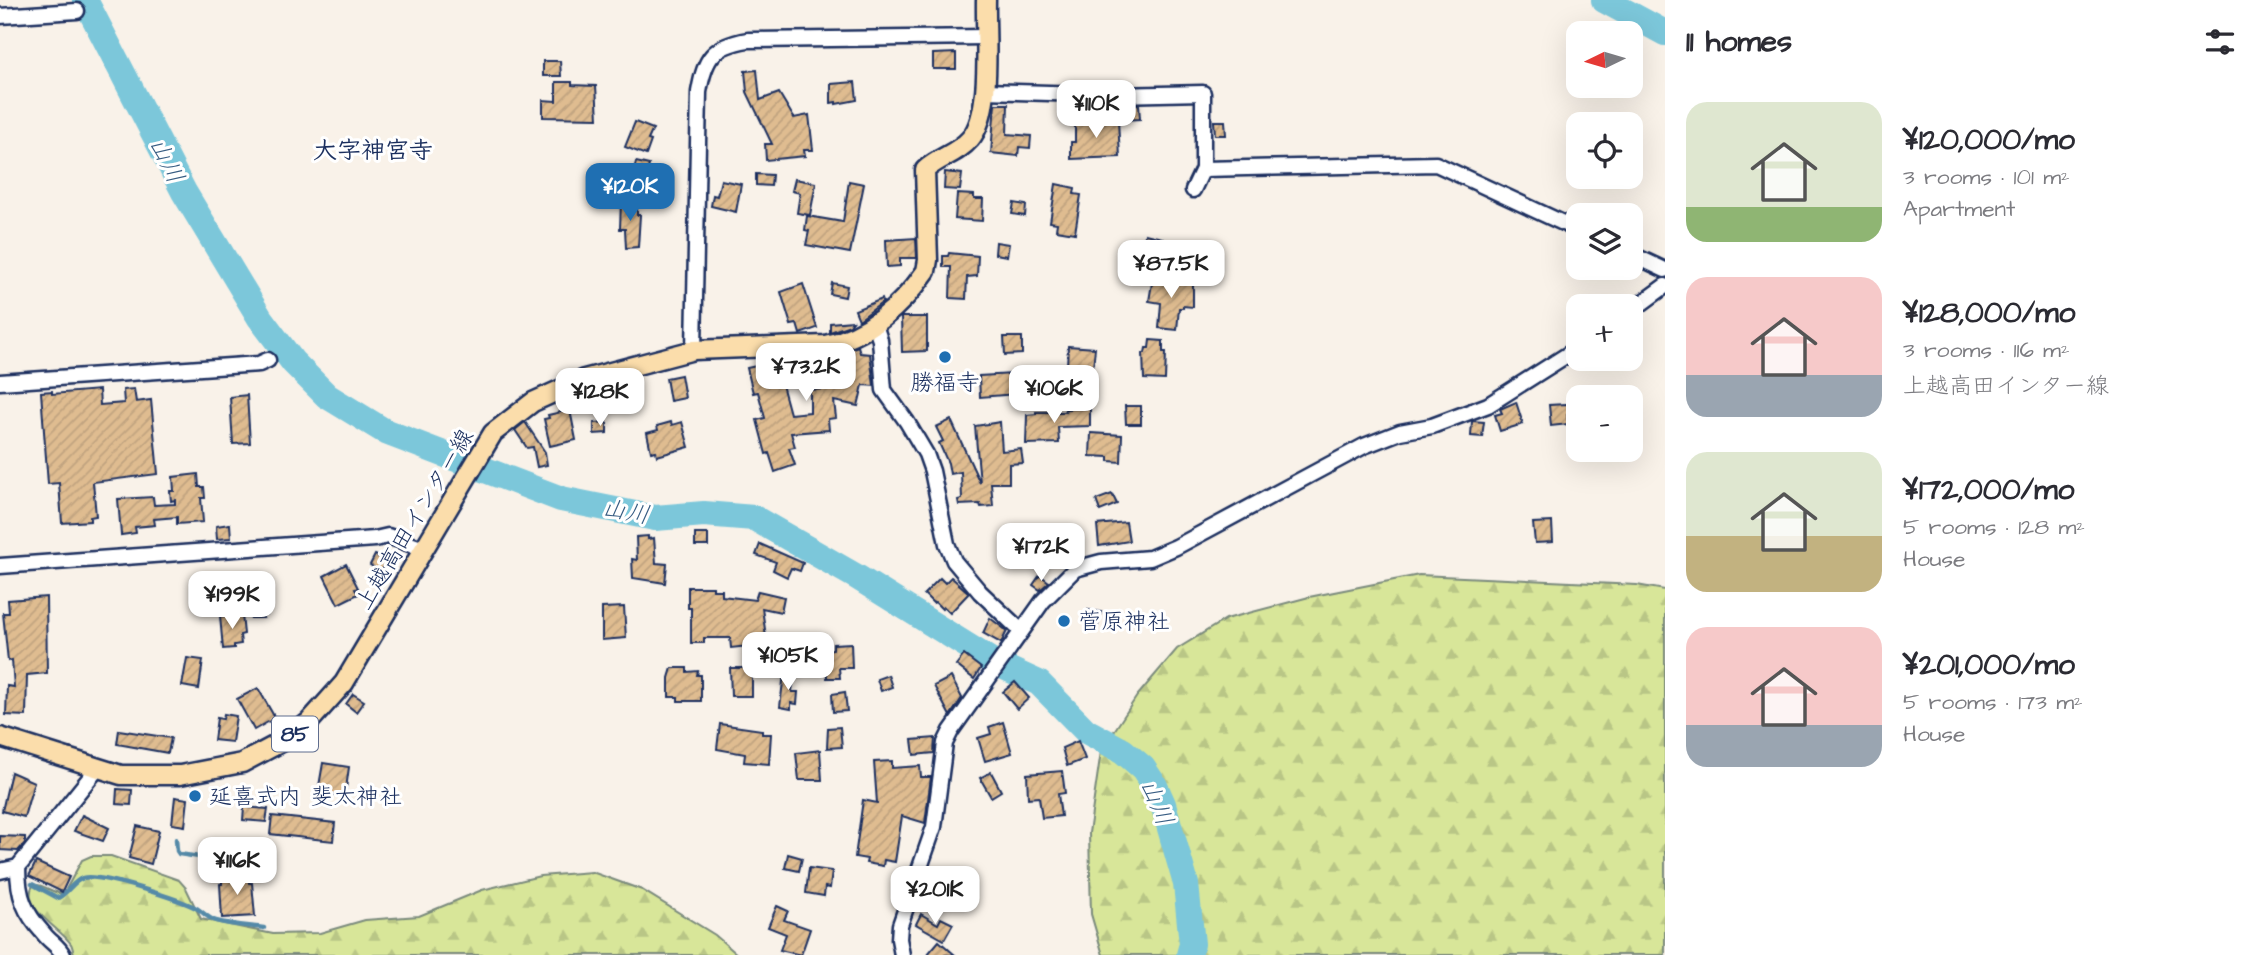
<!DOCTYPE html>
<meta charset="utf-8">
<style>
:root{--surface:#fff;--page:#f2f2f3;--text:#2b2b33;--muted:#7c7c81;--accent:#1f6fb2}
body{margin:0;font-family:"Architects Daughter","Klee One",sans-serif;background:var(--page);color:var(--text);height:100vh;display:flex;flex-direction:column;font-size:26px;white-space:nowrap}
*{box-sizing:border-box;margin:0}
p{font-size:23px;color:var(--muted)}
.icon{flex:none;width:38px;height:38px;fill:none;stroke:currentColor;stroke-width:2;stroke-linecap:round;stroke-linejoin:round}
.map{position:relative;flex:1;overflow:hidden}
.side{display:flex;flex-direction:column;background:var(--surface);width:595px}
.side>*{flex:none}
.needle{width:46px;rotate:265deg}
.fabs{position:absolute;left:1566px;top:21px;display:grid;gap:14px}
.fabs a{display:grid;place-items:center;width:77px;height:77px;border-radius:14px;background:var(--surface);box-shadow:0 7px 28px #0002;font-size:35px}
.price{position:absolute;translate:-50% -60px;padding:0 16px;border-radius:14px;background:#fff;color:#222;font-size:23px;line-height:46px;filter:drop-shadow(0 2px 4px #0008)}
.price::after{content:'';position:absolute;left:50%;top:42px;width:21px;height:16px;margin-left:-10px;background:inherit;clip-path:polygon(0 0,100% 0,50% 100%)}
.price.current{background:var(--accent);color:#fff}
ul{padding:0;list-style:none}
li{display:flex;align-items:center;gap:21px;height:175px;padding:0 21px}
li span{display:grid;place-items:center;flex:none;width:196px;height:140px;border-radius:21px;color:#555}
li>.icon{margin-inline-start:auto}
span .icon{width:84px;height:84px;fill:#fffc;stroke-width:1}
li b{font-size:30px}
h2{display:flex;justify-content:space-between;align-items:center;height:84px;padding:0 21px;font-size:30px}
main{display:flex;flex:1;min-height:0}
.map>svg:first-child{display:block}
</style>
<main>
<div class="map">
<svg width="1665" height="955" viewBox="0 0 1665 955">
<defs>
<pattern id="forest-firs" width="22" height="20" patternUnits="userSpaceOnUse" patternTransform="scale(1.75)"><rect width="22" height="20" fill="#d8e699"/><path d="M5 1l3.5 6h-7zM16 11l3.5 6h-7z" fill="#b9c686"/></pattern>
<pattern id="building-hatch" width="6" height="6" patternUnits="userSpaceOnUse" patternTransform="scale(1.75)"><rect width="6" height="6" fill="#dfbc90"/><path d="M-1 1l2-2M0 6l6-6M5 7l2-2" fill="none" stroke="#bfa27f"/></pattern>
</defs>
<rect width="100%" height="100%" fill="#f9f2e9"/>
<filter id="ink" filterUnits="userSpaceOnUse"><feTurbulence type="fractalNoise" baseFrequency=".0143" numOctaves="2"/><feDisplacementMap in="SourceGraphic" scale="14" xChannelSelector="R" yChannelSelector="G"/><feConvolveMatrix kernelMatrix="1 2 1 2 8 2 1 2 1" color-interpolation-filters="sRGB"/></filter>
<g filter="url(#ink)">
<g fill="url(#forest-firs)" stroke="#7a8a7c" stroke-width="2">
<polygon points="1419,575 1637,585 1665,590 1665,955 1103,955 1091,914 1089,833 1101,751 1137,696 1177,649 1226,619 1309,597"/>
<path d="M 91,856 L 111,856 L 179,880 L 186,888 L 201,919 L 273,934 L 320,933 L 365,920 L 419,916 L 482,890 L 540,876 L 592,872 L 642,890 L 715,935 L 738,955 L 74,955 C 74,954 72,945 71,944 C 61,928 20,909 33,885 C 44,883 53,895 64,893 L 82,860 Z"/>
</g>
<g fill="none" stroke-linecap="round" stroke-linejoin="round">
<g stroke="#558aa8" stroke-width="4.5">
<polyline points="176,839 177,851 179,854 206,858 209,865"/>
<polyline points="206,858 218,858"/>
<path d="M 32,884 L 58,898 C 68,893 73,881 83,878 C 99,873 182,900 198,909 C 204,913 209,919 216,921 C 231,925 248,926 264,928"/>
</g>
<g stroke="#7bc7da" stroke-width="26">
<polyline points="85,0 184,192 260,318 293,362 327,396 386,432 561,499 655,518 704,514 754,518 857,577 995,663 1039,683 1086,731 1123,751 1143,768 1155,786 1163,804 1186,884 1192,944 1189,955"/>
<polyline points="1604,0 1665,33"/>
</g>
</g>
<g fill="url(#building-hatch)" stroke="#1b2f5e" stroke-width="2">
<polygon points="956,53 956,69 933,69 933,54"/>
<polygon points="543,61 560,61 561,76 543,76"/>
<polygon points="757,70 760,100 779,93 794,118 809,115 813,150 804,150 805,156 766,160 765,144 772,144 747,92 745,71"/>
<polygon points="556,82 572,82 572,85 596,86 598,118 543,117 543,100 556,101"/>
<polygon points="855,82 857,100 836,104 836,102 831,103 831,84"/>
<polygon points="995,104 1008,104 1007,134 1031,136 1030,148 1019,147 1018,156 991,153"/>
<polygon points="1139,105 1140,119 1121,120 1120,106"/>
<polygon points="1118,120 1120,157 1071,159 1071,142 1075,142 1075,123"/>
<polygon points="1214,121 1225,121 1226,135 1215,135"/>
<polygon points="635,122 653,129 648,140 651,141 646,155 625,147"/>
<polygon points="636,162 649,165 644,185 631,182"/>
<polygon points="945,172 962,174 960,190 944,189"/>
<polygon points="756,174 772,175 771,186 756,185"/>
<polygon points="795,179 816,183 810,215 797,213 800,193 792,191"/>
<polygon points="721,180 741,184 736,212 711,206 713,195 717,196"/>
<polygon points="849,181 864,184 850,253 806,245 809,231 805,230 807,216 843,222"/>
<polygon points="1056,184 1075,188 1074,194 1081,195 1075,233 1056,230 1057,223 1050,222"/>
<polygon points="957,194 974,195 974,199 983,199 982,221 955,219"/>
<polygon points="621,201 637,202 637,215 640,215 638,247 626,248 625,229 620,229"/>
<polygon points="1014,203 1026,205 1025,216 1012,214"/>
<polygon points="1145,234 1162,238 1155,262 1139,258"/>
<polygon points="916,238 917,258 900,258 900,266 887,267 886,240"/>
<polygon points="996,242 1009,244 1007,256 995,254"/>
<polygon points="949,253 978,256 977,276 967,277 966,299 950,298 951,267 943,267 943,256 948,256"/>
<polygon points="1153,277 1193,282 1193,307 1183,306 1183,308 1179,308 1177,330 1159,328 1161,303 1149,301"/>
<polygon points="832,283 847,286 845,297 830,294"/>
<polygon points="803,284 817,328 800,334 797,324 791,325 781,292"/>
<polygon points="882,299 883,302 859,320 855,310"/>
<polygon points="901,317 927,317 927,351 902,352"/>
<polygon points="853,321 850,325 830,332 830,323"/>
<polygon points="1004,337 1022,337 1022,354 1005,355"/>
<polygon points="1150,340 1163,341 1163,352 1166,352 1165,380 1144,379 1143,353 1145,353 1146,348 1149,348"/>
<polygon points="858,346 860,353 870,354 874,386 863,385 858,406 834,401 836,418 828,419 829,430 791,433 795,447 789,448 795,465 775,472 769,453 766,454 757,420 765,418 758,392 753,393 747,368 761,365 762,369 779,365 785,380 781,381 790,414 810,412 810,390 824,389 826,364 851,366 848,350"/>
<polygon points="1068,346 1095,348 1093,368 1067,366"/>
<polygon points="1013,374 1016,394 980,397 979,376"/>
<polygon points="681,375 685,398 670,401 666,378"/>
<polygon points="609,385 610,403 596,405 595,398 579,399 579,394"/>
<polygon points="134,389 136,402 151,400 158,474 93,482 96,516 90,517 90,521 62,523 59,483 48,484 41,392 52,391 52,394 99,390 100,405 124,403 123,390"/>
<polygon points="247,395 250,443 233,444 230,397"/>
<polygon points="1516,402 1523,424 1500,431 1495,415 1502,413 1500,409"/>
<polygon points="1566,404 1578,405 1578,414 1567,415 1568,424 1551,426 1549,405"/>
<polygon points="1125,406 1141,406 1141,424 1126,424"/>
<polygon points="1090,408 1090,426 1058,427 1059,443 1026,444 1027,415 1036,414 1036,412 1066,412 1065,409"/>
<polygon points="570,410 576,440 550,446 544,419 549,418 548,415"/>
<polygon points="951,420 980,483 975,426 1000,422 1002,451 1021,449 1023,463 1009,464 1009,483 991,483 993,506 981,507 980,504 959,505 958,500 962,499 961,472 950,474 948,463 939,443 943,441 936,427"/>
<polygon points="1472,421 1484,422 1482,437 1471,436"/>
<polygon points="525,422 545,452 547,465 537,467 533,447 527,448 515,430"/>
<polygon points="607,422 607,433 594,434 594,423"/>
<polygon points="671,422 672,425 682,422 689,447 657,456 656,451 651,452 647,433 658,430 657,426"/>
<polygon points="1091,433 1122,435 1121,462 1109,461 1109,457 1090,456"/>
<polygon points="198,474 199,487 204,487 205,498 201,498 203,522 177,524 177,517 154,519 155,525 135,527 136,533 121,535 118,499 153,497 154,505 175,504 175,500 171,501 170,491 174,491 173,477"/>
<polygon points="1112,494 1117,504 1100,511 1096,500"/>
<polygon points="1126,522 1129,541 1099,546 1097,525"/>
<polygon points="1552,522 1553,542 1535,543 1533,523"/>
<polygon points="230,524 231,538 217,539 216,526"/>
<rect x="695" y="534" width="13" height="12"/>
<polygon points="648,536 648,539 654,538 656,563 667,564 665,583 633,578 632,559 637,560 636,537"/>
<polygon points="760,544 803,563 800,571 791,568 787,577 773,570 776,562 756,555"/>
<polygon points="375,555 387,561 381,572 370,565"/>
<polygon points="346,564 358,588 355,589 358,594 338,604 324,576"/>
<polygon points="1040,575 1049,582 1040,590 1033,585"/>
<polygon points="951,577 969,593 950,613 944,607 942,609 935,602 933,603 924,594 940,578 945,583"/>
<polygon points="688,587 713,587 713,590 722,590 722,596 755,600 758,591 784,597 781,612 762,608 767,644 731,648 730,638 704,638 704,643 691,643 691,608 688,608"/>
<polygon points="46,597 47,673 27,675 26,716 6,715 7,686 14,687 12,660 8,661 3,613 9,613 8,600"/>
<polygon points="250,598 267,598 267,615 262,615 263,618 250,618"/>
<polygon points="624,607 626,638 602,640 602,608"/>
<polygon points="1088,610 1101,612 1098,625 1086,623"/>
<polygon points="242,615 244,634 240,635 241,644 234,645 234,648 223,649 220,616"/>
<polygon points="990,618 1007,631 1001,643 983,633"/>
<polygon points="851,643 852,668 839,668 840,678 827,678 826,650 833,649 833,644"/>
<polygon points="964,655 981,668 974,679 956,665"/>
<polygon points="187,658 203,660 199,689 182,686"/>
<polygon points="672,668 687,668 687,672 698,671 697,675 701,675 701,701 678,701 678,697 669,697 669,678"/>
<polygon points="730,668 752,668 752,696 731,696"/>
<polygon points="784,673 794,674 792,692 798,692 797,704 791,703 791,709 780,707"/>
<polygon points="888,675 892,687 881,691 877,679"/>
<polygon points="951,677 962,698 950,716 934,686"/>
<polygon points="1015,682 1029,698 1017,709 1003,692"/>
<polygon points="258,688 275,718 254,730 237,699"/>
<polygon points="845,692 847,711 833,712 832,694"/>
<polygon points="353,694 364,701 356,712 346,704"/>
<polygon points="224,714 236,716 232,742 214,740 217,718 223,719"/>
<polygon points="1003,722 1012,753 985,761 978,738 991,734 989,727"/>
<polygon points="720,724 762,730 762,734 771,734 769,764 744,762 745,754 717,749"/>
<polygon points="840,727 842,747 827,748 828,728"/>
<polygon points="119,730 171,738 168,753 117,744"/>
<polygon points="935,738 934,753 914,755 912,740"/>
<polygon points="1078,741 1085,759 1067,766 1062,748"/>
<polygon points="820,750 822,780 799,780 796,753"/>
<polygon points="892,761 892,768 920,766 921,777 931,777 925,823 902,816 895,862 884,860 883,866 866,863 867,859 855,857 863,800 877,803 874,762"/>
<polygon points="323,763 349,767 345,796 318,792"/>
<polygon points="1062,771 1065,793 1058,794 1061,816 1042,818 1039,797 1028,798 1027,774"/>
<polygon points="11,772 34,782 24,817 2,811"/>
<polygon points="991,772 1001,791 991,797 980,778"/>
<polygon points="117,789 132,790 131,805 116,804"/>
<polygon points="175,797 188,799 185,826 172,824"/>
<polygon points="244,807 268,809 266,822 243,820"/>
<polygon points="82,815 109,828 103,841 74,831"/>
<polygon points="272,816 335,823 333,841 270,834"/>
<polygon points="137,826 159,831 151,864 129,858"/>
<polygon points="0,836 25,837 25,843 18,851 0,850"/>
<polygon points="788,854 802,858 799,871 785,868"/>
<polygon points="36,862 69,877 62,892 29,876"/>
<polygon points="809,868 832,871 830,888 825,887 824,896 806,893"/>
<polygon points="248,872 249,883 252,883 255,916 222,918 220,884 222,884 222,878 234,877 233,873"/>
<polygon points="777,906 788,911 784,920 810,929 801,955 780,950 786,934 768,927"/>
<polygon points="921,914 938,924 941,918 953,924 944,940 916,924"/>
<polygon points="939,941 955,955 927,955"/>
</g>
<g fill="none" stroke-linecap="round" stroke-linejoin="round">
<defs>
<g id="minor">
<polyline points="0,16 77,11"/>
<polyline points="985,91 1116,95 1203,93 1203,169 1193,190"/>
<polyline points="1203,169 1436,164 1578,230"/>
<polyline points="1631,254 1665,270"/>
<polyline points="1631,311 1665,286"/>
<polyline points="875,325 880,340 884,390 907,422 926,454 932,471 947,544 954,561 980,592 1020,630"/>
<path d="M 694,350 L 699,92 C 705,58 712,46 748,40 L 985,37"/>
<polyline points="0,382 259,364 268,360"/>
<polyline points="0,566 375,539 388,536 424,549"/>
<path d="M 18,867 C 18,896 24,912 44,934 C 50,942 59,946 63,955"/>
<polyline points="0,871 18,867 97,769"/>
<polyline points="902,955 899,939 900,925 934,827 945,743 951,731 1043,601 1075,569 1101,562 1150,558 1176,547 1364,446 1400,432 1432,426 1488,405 1578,348"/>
</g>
<path id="major" d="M 0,737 L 121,775 L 180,775 L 242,763 L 289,738 L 309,722 L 344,683 L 493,433 L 533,402 L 584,379 L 694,350 L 825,345 C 867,337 902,306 926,271 L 928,260 L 925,170 C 939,157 957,154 970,139 C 993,113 985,35 986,0"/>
</defs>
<use href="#minor" stroke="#1b2f5e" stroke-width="19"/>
<use href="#major" stroke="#1b2f5e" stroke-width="23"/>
<use href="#minor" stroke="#fff" stroke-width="14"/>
<use href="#major" stroke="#fbddab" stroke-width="18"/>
</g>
</g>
<g fill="#1f6fb2" stroke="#fff" stroke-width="2.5">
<circle cx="945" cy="357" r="7"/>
<circle cx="1064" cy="621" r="7"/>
<circle cx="195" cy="796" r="7"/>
</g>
<g text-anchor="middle" stroke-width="6" stroke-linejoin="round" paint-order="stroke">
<rect fill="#fff" stroke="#5f6d8e" stroke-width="2" x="272" y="716.5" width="46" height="35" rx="5"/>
<g font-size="21" font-weight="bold" fill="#1b2f5e">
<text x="295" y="741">85</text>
</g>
<g font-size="23" fill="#1b2f5e" stroke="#fff" text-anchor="start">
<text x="945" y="390" text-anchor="middle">勝福寺</text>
<text x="1078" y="629">菅原神社</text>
<text x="209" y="804">延喜式内 斐太神社</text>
</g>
<g font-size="23" fill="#1b2f5e" stroke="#fff">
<text transform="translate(414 519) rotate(-59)" y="8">上越高田インター線</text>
</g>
<g font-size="24" font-weight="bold" fill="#1b2f5e" stroke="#fff">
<text x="373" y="158">大字神宮寺</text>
</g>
<g font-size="24" font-style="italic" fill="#385d83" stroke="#fff">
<text transform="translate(167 160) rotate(63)" y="8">山川</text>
<text transform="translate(626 511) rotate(10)" y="8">山川</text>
<text transform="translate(1157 802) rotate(67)" y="8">山川</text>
</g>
</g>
</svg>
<div class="fabs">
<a><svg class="needle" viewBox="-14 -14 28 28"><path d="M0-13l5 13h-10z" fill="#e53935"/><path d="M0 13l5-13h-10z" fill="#7c7c81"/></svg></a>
<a><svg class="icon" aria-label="locate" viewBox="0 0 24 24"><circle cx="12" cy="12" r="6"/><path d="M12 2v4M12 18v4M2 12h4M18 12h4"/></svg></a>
<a><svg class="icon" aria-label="layers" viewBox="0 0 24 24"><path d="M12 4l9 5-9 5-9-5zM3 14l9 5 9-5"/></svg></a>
<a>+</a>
<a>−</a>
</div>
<b class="price" style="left:1096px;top:140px">¥110K</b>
<b class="price current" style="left:630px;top:223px">¥120K</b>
<b class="price" style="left:1171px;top:300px">¥87.5K</b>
<b class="price" style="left:806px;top:403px">¥73.2K</b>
<b class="price" style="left:1054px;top:425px">¥106K</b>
<b class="price" style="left:600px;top:428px">¥128K</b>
<b class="price" style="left:1041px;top:583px">¥172K</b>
<b class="price" style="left:232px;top:631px">¥199K</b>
<b class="price" style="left:788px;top:692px">¥105K</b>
<b class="price" style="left:237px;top:897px">¥116K</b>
<b class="price" style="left:935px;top:926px">¥201K</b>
</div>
<section class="side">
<h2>11 homes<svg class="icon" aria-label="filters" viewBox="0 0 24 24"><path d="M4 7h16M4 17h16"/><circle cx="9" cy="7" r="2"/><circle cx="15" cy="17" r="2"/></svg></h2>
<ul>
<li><span style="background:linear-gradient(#dfe7d0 75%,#8fb573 0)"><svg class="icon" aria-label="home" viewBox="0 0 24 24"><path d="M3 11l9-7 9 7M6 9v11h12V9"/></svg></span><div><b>¥120,000/mo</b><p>3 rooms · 101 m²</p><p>Apartment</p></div></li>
<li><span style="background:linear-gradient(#f6c9c9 70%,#9aa5b1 0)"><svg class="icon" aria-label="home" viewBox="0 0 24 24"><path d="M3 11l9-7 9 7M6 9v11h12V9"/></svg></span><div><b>¥128,000/mo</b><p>3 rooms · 116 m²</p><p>上越高田インター線</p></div></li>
<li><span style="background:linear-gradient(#dfe7d0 60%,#c2b280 0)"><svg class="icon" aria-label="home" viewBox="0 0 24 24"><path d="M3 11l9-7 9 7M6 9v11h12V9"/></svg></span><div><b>¥172,000/mo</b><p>5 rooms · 128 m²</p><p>House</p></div></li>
<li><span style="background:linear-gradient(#f6c9c9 70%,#9aa5b1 0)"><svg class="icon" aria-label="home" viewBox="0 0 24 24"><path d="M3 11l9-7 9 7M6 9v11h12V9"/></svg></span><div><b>¥201,000/mo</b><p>5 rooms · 173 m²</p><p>House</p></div></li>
</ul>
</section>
</main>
